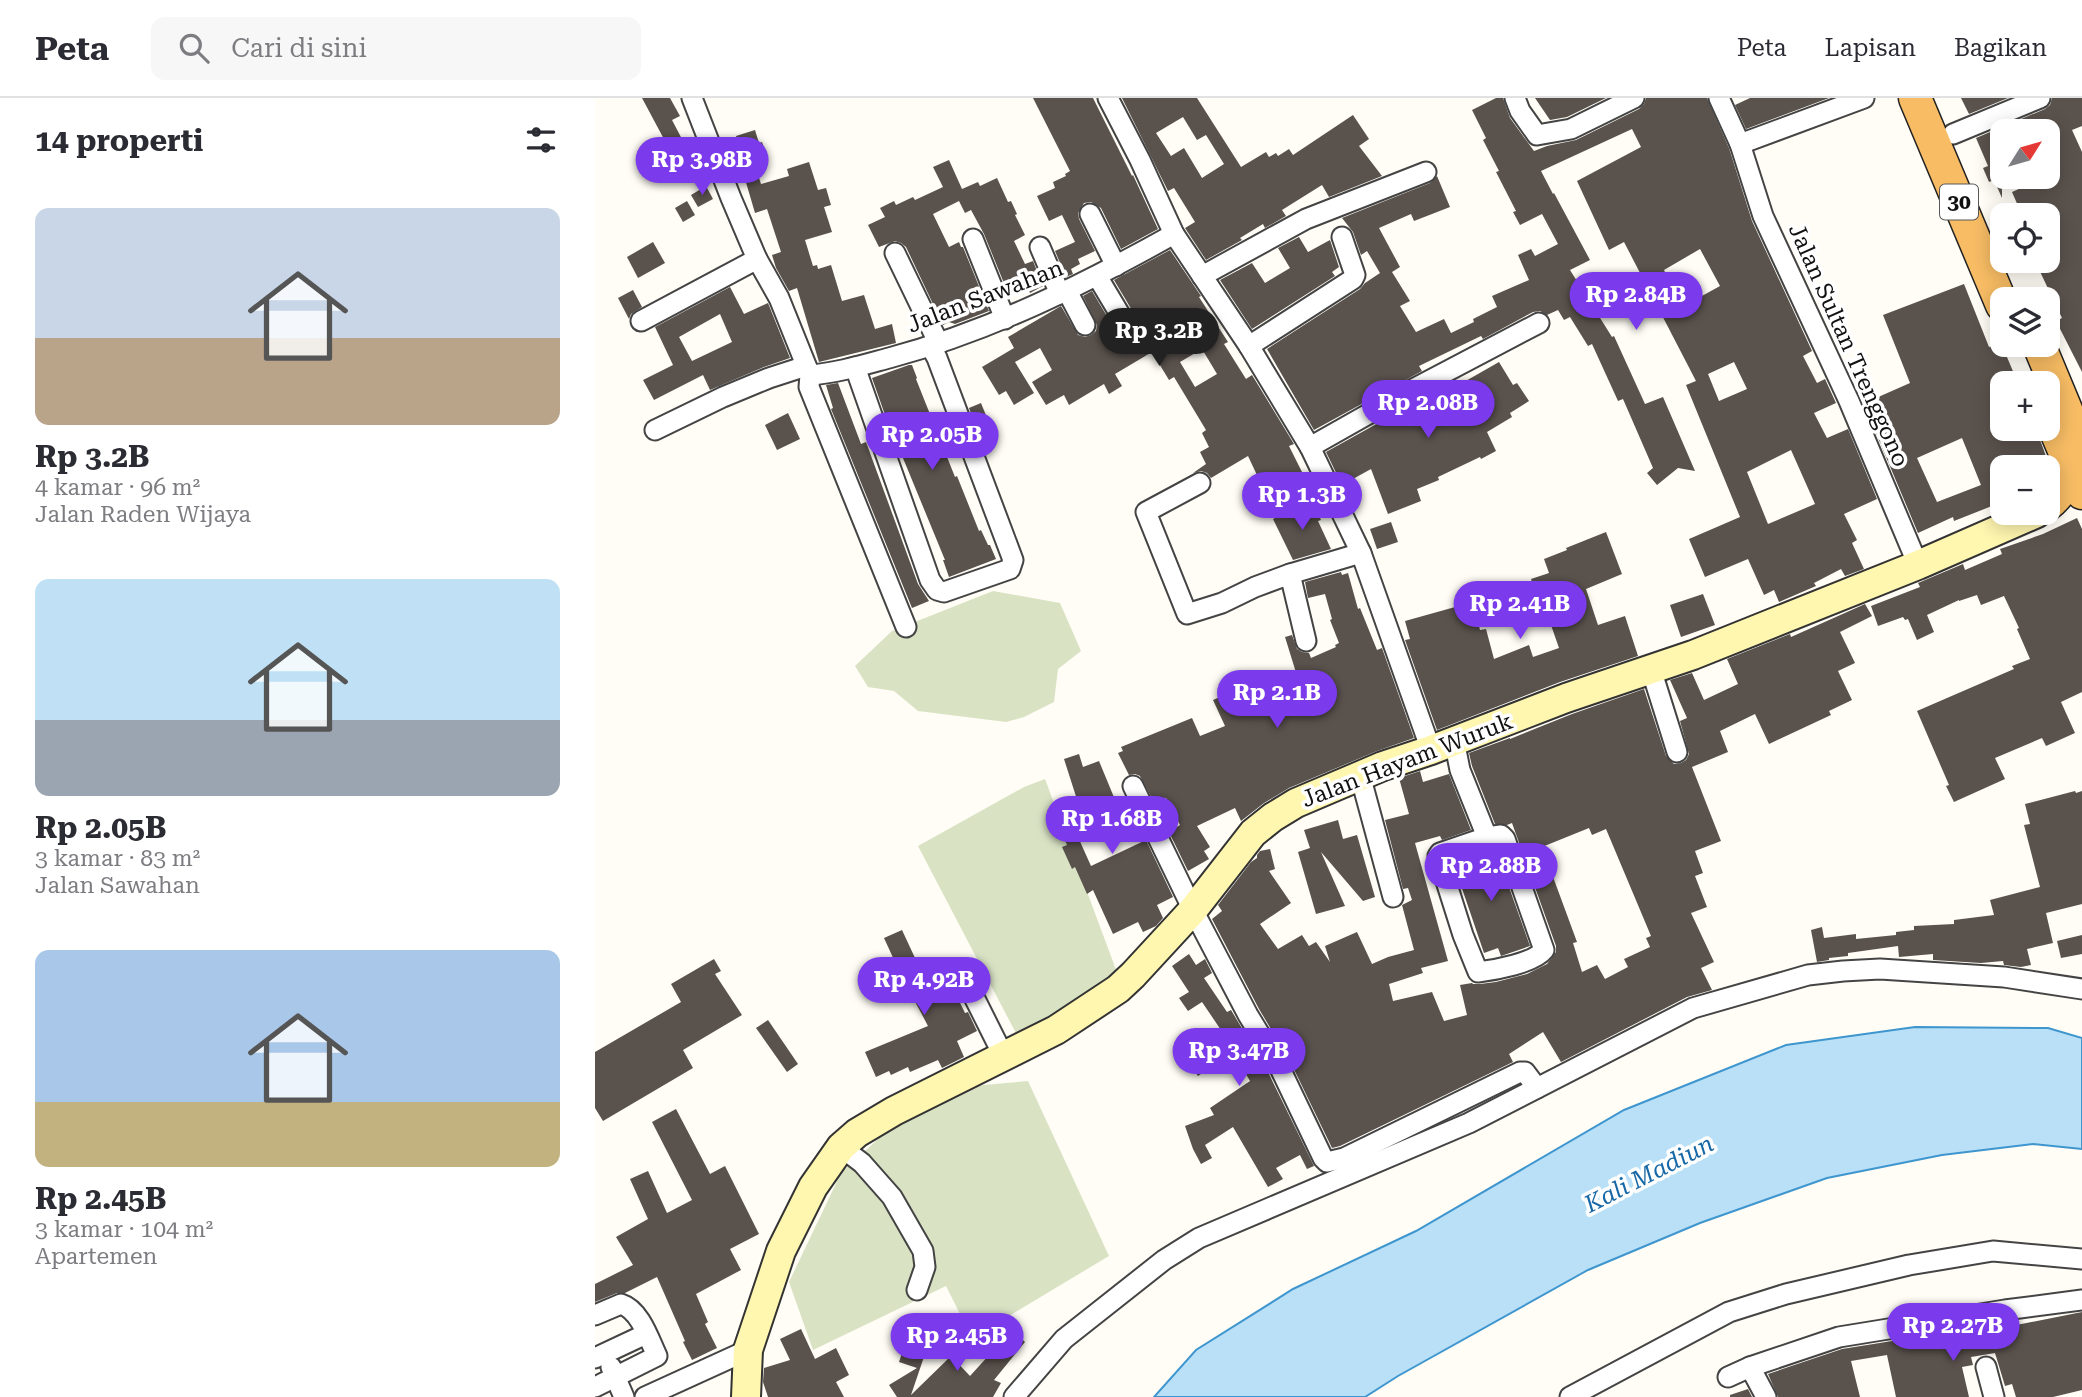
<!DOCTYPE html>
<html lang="id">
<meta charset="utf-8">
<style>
:root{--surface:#fff;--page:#f7f7f7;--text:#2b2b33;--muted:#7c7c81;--line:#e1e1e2;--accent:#7c3aed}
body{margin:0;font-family:"Roboto Serif",serif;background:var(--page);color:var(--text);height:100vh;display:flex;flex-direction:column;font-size:26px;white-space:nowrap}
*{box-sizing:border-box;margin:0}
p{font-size:23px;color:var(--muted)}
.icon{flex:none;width:38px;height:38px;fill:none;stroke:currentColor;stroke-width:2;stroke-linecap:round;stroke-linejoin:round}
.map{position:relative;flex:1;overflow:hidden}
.drawer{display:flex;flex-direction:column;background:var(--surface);width:595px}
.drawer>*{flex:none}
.needle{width:46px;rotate:53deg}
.controls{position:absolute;left:1395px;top:21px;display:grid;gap:14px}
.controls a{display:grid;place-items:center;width:70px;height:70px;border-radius:14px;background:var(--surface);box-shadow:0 4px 18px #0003;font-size:35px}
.price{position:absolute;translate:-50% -60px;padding:0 16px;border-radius:24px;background:var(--accent);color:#fff;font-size:23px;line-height:46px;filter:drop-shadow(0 2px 4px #0008)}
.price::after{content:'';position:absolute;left:50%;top:42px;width:21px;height:16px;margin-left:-10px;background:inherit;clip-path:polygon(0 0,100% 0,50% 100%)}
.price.current{background:#222;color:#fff}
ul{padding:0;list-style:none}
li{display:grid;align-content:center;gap:14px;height:371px;padding:0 35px}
li span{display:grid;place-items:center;height:217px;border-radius:14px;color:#555}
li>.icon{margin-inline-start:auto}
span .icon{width:126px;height:126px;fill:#fffc;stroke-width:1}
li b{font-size:30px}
h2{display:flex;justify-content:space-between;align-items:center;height:84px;padding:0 35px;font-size:30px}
header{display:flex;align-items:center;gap:42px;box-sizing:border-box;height:98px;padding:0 35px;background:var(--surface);border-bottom:2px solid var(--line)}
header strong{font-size:33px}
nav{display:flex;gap:38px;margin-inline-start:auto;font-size:24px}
.search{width:490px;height:63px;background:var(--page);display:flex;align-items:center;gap:18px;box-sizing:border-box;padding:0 24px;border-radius:14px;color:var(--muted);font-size:26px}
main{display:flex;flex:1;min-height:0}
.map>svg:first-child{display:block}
</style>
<header>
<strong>Peta</strong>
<div class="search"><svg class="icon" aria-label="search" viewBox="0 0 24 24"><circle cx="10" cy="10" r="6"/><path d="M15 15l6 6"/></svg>Cari di sini</div>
<nav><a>Peta</a><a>Lapisan</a><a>Bagikan</a></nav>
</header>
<main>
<section class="drawer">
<h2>14 properti<svg class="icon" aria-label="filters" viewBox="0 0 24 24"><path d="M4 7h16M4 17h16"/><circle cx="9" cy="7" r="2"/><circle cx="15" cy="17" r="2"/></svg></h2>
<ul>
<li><span style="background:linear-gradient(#c9d6e8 60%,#b9a48a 0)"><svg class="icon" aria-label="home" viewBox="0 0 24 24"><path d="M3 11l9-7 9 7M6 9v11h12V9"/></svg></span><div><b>Rp 3.2B</b><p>4 kamar · 96 m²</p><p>Jalan Raden Wijaya</p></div></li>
<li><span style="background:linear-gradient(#bfe0f5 65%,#9aa5b1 0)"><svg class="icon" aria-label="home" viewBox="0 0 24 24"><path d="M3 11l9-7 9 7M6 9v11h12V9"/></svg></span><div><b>Rp 2.05B</b><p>3 kamar · 83 m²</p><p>Jalan Sawahan</p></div></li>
<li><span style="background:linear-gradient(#a9c7e8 70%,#c2b280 0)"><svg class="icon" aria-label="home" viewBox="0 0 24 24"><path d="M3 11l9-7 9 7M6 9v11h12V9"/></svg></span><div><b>Rp 2.45B</b><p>3 kamar · 104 m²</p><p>Apartemen</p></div></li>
</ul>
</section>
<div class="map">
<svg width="1487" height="1299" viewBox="0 0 1487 1299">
<rect width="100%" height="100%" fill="#fffdf5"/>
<g fill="#d9e3c4">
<polygon points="398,493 465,505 486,553 463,571 459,604 429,619 411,624 323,613 299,593 273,589 260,568 297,533"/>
<polygon points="450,681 523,877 424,941 323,748 429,689"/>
<polygon points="433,983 514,1158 377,1240 351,1188 218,1252 194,1184 246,1075 294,1031 377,988"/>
</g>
<polygon fill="#b9e0f7" stroke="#3f96cf" stroke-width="2" points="1320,929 1453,930 1487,940 1487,1051 1438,1046 1347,1057 1232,1080 1105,1125 993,1172 803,1278 770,1299 559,1299 601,1252 698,1191 821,1133 1029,1012 1191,947"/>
<g fill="#5a524d" fill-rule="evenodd">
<polygon points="47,0 75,0 85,18 77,22 99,64 83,73 76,59 78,58"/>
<polygon points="438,0 498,0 537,78 538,77 563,131 526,151 506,110 496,104 489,105 483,115 484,121 500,153 483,161 485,166 476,171 478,176 471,179 460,153 480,144 467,117 454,123 442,98 460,90 458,84 471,78 470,76 475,73"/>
<path d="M 527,0 L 602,0 L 646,69 L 671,54 L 674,59 L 681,55 L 683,58 L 694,51 L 698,57 L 758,17 L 774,41 L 764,48 L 787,78 L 734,99 L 727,87 L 687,112 L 691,118 L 670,130 L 668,126 L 645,140 L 647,142 L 611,162 L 590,130 L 600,124 L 579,90 L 573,93 ZM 588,19 L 602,42 L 611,37 L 629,66 L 607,80 L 589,50 L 576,58 L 561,35 Z"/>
<path d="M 901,0 L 908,0 L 915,20 L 939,53 L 952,48 L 981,42 L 1044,11 L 1049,6 L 1051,0 L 1112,0 L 1134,50 L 1157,123 L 1217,253 L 1208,258 L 1222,285 L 1230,281 L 1241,305 L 1219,315 L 1232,340 L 1253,331 L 1282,401 L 1249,416 L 1262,442 L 1257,445 L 1269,471 L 1250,478 L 1246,471 L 1219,485 L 1221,488 L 1184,504 L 1179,492 L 1169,497 L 1153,461 L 1110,479 L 1094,441 L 1145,419 L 1091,287 L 1101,283 L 1029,144 L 1014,152 L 982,83 L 1046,49 L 1037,31 L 946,73 L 958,96 L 959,95 L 995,162 L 975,172 L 1017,239 L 1019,238 L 1050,306 L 1068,299 L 1100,373 L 1083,370 L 1062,387 L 1052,375 L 1058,370 L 1028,301 L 1023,303 L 997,246 L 993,248 L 975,219 L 969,222 L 963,212 L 952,217 L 945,213 L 938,214 L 888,241 L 886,238 L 824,268 L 827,273 L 719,332 L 672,251 L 765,191 L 770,185 L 785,175 L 772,153 L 766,157 L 758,134 L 747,120 L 835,85 L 842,78 L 855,109 L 819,123 L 816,116 L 784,130 L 805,169 L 797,174 L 815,203 L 805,208 L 821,234 L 849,221 L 856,235 L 879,224 L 878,221 L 902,209 L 897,198 L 934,182 L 923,157 L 936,151 L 940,158 L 963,146 L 947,116 L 925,127 L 918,114 L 921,113 L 901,74 L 904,73 L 888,42 L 891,40 L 877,12 ZM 1105,151 L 1125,188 L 1087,209 L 1069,172 ZM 1139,264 L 1152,291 L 1124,303 L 1113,276 ZM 1196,352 L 1220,406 L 1173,426 L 1152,374 Z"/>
<polygon points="940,0 1011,0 972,19 955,22"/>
<polygon points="1155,0 1234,0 1151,31 1140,7"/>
<polygon points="1366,0 1413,0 1374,16"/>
<polygon points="1457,0 1487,0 1487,28 1477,32 1487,54 1487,274 1461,223 1467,220 1440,163 1452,163 1452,117 1427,117 1417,94 1444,82 1443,79 1452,79 1452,33 1407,33 1407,100 1399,82 1394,84 1388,70 1393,68 1381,40 1450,11 1455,7"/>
<polygon points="160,32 164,45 167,44 172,58 147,65 141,38"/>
<polygon points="354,62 367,91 383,84 385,88 402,80 413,104 416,103 422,116 420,117 430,137 419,143 430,166 438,163 448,188 435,195 431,186 413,195 389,136 376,112 370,115 364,103 338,116 354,149 364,144 366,149 368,149 394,213 360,226 354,224 348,227 311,149 306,145 300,143 284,149 273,127 290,119 285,110 299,103 301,107 318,99 320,102 348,89 338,69"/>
<polygon points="159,64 166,86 194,78 192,71 214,64 223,92 231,90 236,107 229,109 237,134 210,142 218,168 222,167 223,171 236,167 247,203 269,197 280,231 297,226 301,245 224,264 202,190 194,193 181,170 177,157 186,154 172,111 160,115 150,81 144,82 140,69"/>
<polygon points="111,88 118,101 103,109 96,97"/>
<polygon points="92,103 100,117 88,124 80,110"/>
<polygon points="704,139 713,154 735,142 744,169 737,174 740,178 657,231 625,182 657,165 670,185 695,170 683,150"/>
<polygon points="58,144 70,165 43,180 32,159"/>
<path d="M 575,152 L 606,198 L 604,199 L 633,244 L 629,246 L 651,281 L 657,277 L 699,346 L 694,348 L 707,374 L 669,392 L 653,358 L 616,380 L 612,375 L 606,373 L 598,375 L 611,366 L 605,354 L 614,349 L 607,335 L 611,332 L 579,279 L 574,282 L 557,254 L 520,276 L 527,288 L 514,296 L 509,286 L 474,307 L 469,297 L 451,307 L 437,284 L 457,272 L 445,250 L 420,264 L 439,295 L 419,307 L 411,293 L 404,297 L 387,269 L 419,250 L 413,239 L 466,208 L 483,237 L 490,239 L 496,237 L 501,233 L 502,227 L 488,198 L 497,193 L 529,247 L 538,252 L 546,250 L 550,245 L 550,234 L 519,182 ZM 607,251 L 622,276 L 600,289 L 585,264 Z"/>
<path d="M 1369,186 L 1394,249 L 1406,245 L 1423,285 L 1407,285 L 1407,331 L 1441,331 L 1455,369 L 1407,369 L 1407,404 L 1359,423 L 1358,419 L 1323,435 L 1273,316 L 1285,310 L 1281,300 L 1315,285 L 1288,217 ZM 1367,340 L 1386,387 L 1342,404 L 1322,360 Z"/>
<path d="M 135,189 L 149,216 L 173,205 L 195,260 L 169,269 L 115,292 L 108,277 L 59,302 L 48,282 L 78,267 L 60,229 ZM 125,216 L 137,244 L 97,263 L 84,239 Z"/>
<polygon points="38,192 47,209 36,216 34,221 23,200"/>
<polygon points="904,264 918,287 922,285 934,303 915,315 917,319 892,334 901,353 886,361 885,359 843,379 844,382 822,391 826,403 793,416 776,371 747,387 731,354 839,294 853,316 879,302 869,284"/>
<polygon points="314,267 317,267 322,280 321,281 360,379 362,378 384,433 386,432 393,447 395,447 401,461 354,479 348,462 350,462 289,314 277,280"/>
<polygon points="243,285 266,346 271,344 323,486 334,503 317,510 236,311 238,310 231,287"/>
<polygon points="386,305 401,342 388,348 374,310"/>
<polygon points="193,315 205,341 182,352 170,327"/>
<polygon points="717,403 726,422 723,423 736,451 698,462 678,421"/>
<polygon points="1482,420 1487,431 1487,594 1466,604 1480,635 1451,648 1447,640 1400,660 1410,681 1359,704 1351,688 1354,687 1322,613 1419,571 1417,568 1435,561 1422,531 1424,530 1409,498 1386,507 1382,497 1364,503 1364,502 1332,517 1339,534 1322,542 1313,521 1310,522 1308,519 1283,528 1276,508 1325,489 1323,485 1368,466 1370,472 1407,456 1405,451 1448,436"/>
<polygon points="796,424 803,444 782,451 775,431"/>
<polygon points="1011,434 1027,476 991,491 1003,527 1030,518 1043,558 965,584 842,632 810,542 815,541 810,523 878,504 885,532 891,531 899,561 934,547 938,559 964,550 949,507 945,509 936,481 954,475 949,461 972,452 971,450"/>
<polygon points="746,474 747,477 753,475 763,511 765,510 782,552 787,550 819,640 782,653 694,690 669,705 646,723 640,710 602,728 615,749 609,753 614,761 593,773 574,734 585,727 571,700 560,706 545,678 540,676 534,677 523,655 528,653 526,649 597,620 605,638 630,628 618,602 634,595 641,609 703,581 690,539 697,537 702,551 707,554 714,555 716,560 741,549 740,547 744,545 735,522 737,521 730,496 713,500 710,484"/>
<polygon points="1108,496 1120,527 1086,539 1075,507"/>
<path d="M 1270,506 L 1277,518 L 1245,534 L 1260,565 L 1243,573 L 1257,602 L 1234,613 L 1236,617 L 1174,646 L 1160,616 L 1125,633 L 1133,654 L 1097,669 L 1126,743 L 1100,753 L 1108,775 L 1100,778 L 1112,809 L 1096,815 L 1119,864 L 1106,870 L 1117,892 L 1092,899 L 966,964 L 948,934 L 914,956 L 918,964 L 745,1048 L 737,1050 L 694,961 L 664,911 L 617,821 L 627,813 L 623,807 L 656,764 L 662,760 L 662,757 L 665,753 L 675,751 L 680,771 L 674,773 L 696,805 L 665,826 L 683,851 L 707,837 L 714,848 L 721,844 L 735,864 L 730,848 L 762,834 L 777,866 L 793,859 L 819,852 L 807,807 L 817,802 L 813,790 L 808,791 L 790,722 L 814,716 L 804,680 L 825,673 L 828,684 L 854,676 L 876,732 L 847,742 L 845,738 L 820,745 L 853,863 L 826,870 L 828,875 L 794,886 L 798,903 L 837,894 L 849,923 L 872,917 L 865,887 L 877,885 L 878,886 L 885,886 L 901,884 L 932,876 L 952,866 L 961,854 L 961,848 L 917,725 L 912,727 L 900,726 L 877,668 L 874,655 L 915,640 L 915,641 L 977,616 L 1049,591 L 1071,658 L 1079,666 L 1086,665 L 1091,662 L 1094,656 L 1085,623 L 1092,620 L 1075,582 L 1097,575 L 1109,602 L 1143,586 L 1132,561 L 1195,536 L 1196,539 ZM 994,730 L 997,737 L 1011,731 L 1056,838 L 1051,840 L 1055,849 L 1029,861 L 1033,869 L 1010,881 L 1002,867 L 987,874 L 978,845 L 982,844 L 947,749 Z"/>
<polygon points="484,656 488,669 504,663 528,721 483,739 496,768 551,742 578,799 562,807 568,820 561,828 548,834 543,824 518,836 498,792 492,796 480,769 477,771 467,749 472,747 462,724 486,714 469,661"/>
<polygon points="1480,693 1481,695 1487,693 1487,806 1451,815 1458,845 1432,851 1436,867 1426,869 1409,867 1408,863 1386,865 1338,862 1338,856 1304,859 1303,848 1253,855 1253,858 1234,860 1234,862 1222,864 1216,832 1227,829 1229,840 1261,836 1261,841 1301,837 1301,834 1319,832 1319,828 1359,826 1359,822 1399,817 1395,802 1445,789 1429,727 1435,726 1430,706"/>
<polygon points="743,722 748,741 762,737 780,799 768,803 726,754 750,808 721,816 703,754 715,750 709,732"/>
<polygon points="900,750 935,848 906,858 903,850 889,855 858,764"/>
<polygon points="307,832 327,875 354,861 357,868 355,876 352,878 370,915 373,914 382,933 362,943 369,959 347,970 343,962 315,974 313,969 296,977 294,973 281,979 270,954 333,928 305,875 289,840"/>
<polygon points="1487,837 1487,856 1466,860 1462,843"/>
<polygon points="594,856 601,867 610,861 617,875 609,880 632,914 636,912 672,972 719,1068 712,1071 705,1057 681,1070 688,1081 673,1089 638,1029 610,1047 617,1060 606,1066 598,1051 590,1028 619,1017 615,1010 655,983 642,961 623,973 619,967 603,978 592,963 629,941 626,936 628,935 607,904 593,913 584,900 594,894 577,868"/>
<polygon points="119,861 126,873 120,876 147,917 88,952 98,970 8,1023 0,1010 0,954 86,904 76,886"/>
<polygon points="173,922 203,966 192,974 161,930"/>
<polygon points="81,1011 115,1076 130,1068 164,1136 135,1151 146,1172 101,1196 113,1224 110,1226 122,1250 97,1262 88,1244 90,1243 62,1179 30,1195 22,1195 0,1204 0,1186 38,1167 21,1139 53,1121 35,1081 53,1073 72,1115 97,1102 57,1024"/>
<polygon points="1487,1214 1487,1292 1458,1299 1421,1299 1417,1286 1410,1288 1400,1255 1376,1259 1378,1267 1367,1269 1374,1299 1301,1299 1292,1257 1256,1263 1265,1299 1183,1299 1173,1276 1247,1251 1385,1229 1386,1234"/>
<polygon points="415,1230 430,1244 399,1282 406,1285 398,1299 302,1299 294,1287 322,1270 304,1264 311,1243 332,1250 316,1297 356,1258 375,1278 405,1245 404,1243"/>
<polygon points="206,1231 220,1261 241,1250 254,1277 241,1284 249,1299 173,1299 168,1284 169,1270 195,1262 185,1241"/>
<polygon points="1153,1291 1157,1299 1135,1299 1135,1297"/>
</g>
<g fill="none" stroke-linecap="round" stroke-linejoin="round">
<defs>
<g id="minor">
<path d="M 97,0 L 136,100 L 162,161 L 184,200 L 215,277 C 242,275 268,267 294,260 C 395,233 488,187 579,136"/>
<polyline points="513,0 545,62 579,136 654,248 715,349 766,455 836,652"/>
<polyline points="920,0 925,13 942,37 976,31 1039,0"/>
<polyline points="1124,0 1145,46 1168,118 1254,303 1323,467"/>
<polyline points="1358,36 1445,0"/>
<polyline points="1145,46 1269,0"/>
<polyline points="495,116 521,168"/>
<polyline points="378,141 410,221"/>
<polyline points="445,149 465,196"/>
<polyline points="300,155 344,246"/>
<polyline points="502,178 539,240"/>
<polyline points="607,178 711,121 831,74"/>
<polyline points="472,193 490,227"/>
<polyline points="46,223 162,161"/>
<polyline points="654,248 758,181 760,177 747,139"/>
<polyline points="260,269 335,482 342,492 349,494 415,471 418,462 342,260 336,249"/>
<polyline points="215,277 214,289 311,529"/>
<polyline points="60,332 128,299 174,280 211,268"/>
<polyline points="715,349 807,297 944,225"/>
<polyline points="605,385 551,414 592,516 627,505 660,489 695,476"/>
<polyline points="711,543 695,476 766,455"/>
<polyline points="1056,571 1082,654"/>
<polyline points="859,642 865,672 892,739"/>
<polyline points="765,677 798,799"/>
<polyline points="538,688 598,812 653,917 683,966 728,1060 732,1064 749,1060 925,974 930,974 942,990"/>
<path d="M 906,737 L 910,741 L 949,852 C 939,865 900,872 883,874 L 868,837 L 843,758 L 845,755 L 892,739 Z"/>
<polyline points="367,875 409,959"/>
<polyline points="246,1049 267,1065 297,1099 328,1153 330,1169 322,1192"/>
<path d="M 0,1217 L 26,1206 C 45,1212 54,1241 62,1258 L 0,1289"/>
<polyline points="0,1260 51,1236"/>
<polyline points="16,1269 29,1299"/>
<polyline points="1155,1269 1171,1299"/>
<polyline points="1391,1269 1399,1299"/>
<polyline points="1133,1279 1155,1269 1244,1239 1410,1212 1487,1202"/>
<polyline points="50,1299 153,1252"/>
<polyline points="419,1299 469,1241 569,1162 604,1140 874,1025 1098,910 1213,877 1248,873 1285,871 1409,879 1487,891"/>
<polyline points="975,1299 1134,1214 1191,1196 1314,1167 1398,1153 1487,1161"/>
</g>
<polyline id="secondary" points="151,1299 153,1252 186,1153 218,1089 246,1049 262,1035 299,1013 461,932 523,891 538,877 598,812 658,735 678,719 701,705 788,668 836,652 971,600 1098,557 1323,467 1442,415"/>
<g id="trunk">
<polyline points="1320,0 1407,207"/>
<polyline points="1444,247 1487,350"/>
<polyline points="1460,331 1487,395"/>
<path d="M 1452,407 C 1466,396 1474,383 1474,364"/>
</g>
</defs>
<use href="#minor" stroke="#444" stroke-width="23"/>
<use href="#secondary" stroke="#333" stroke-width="32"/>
<use href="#trunk" stroke="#222" stroke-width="35"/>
<use href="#minor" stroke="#fff" stroke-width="19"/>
<use href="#secondary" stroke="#fff6b0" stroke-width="28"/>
<use href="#trunk" stroke="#f7bc64" stroke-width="32"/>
</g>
<g text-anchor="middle" stroke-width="7" stroke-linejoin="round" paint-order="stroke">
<rect fill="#fff" stroke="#585858" stroke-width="2" x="1345" y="86.5" width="38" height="35" rx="5"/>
<g font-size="21" font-weight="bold" fill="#111">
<text x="1364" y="111">30</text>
</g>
<g font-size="23" fill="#111" stroke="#fff">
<text transform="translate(390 198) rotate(-21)" y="8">Jalan Sawahan</text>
<text transform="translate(1254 247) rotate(66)" y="8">Jalan Sultan Trenggono</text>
<text transform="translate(812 662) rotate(-21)" y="8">Jalan Hayam Wuruk</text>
</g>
<g font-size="24" font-style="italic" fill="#1768a6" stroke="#fff">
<text transform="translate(1054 1076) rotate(-27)" y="8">Kali Madiun</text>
</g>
</g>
</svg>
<div class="controls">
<a><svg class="needle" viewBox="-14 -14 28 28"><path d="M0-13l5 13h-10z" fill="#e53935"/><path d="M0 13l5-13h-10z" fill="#7c7c81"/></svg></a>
<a><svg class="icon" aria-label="locate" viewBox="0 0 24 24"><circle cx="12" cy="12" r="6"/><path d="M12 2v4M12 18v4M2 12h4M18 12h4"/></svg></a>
<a><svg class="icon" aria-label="layers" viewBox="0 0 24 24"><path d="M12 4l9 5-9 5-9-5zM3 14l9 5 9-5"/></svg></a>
<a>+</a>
<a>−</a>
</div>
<b class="price" style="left:107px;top:99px">Rp 3.98B</b>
<b class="price" style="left:1041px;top:234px">Rp 2.84B</b>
<b class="price current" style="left:564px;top:270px">Rp 3.2B</b>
<b class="price" style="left:833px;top:342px">Rp 2.08B</b>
<b class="price" style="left:337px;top:374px">Rp 2.05B</b>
<b class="price" style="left:707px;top:434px">Rp 1.3B</b>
<b class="price" style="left:925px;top:543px">Rp 2.41B</b>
<b class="price" style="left:682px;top:632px">Rp 2.1B</b>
<b class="price" style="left:517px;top:758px">Rp 1.68B</b>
<b class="price" style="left:896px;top:805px">Rp 2.88B</b>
<b class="price" style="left:329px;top:919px">Rp 4.92B</b>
<b class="price" style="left:644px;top:990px">Rp 3.47B</b>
<b class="price" style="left:1358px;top:1265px">Rp 2.27B</b>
<b class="price" style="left:362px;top:1275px">Rp 2.45B</b>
</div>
</main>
